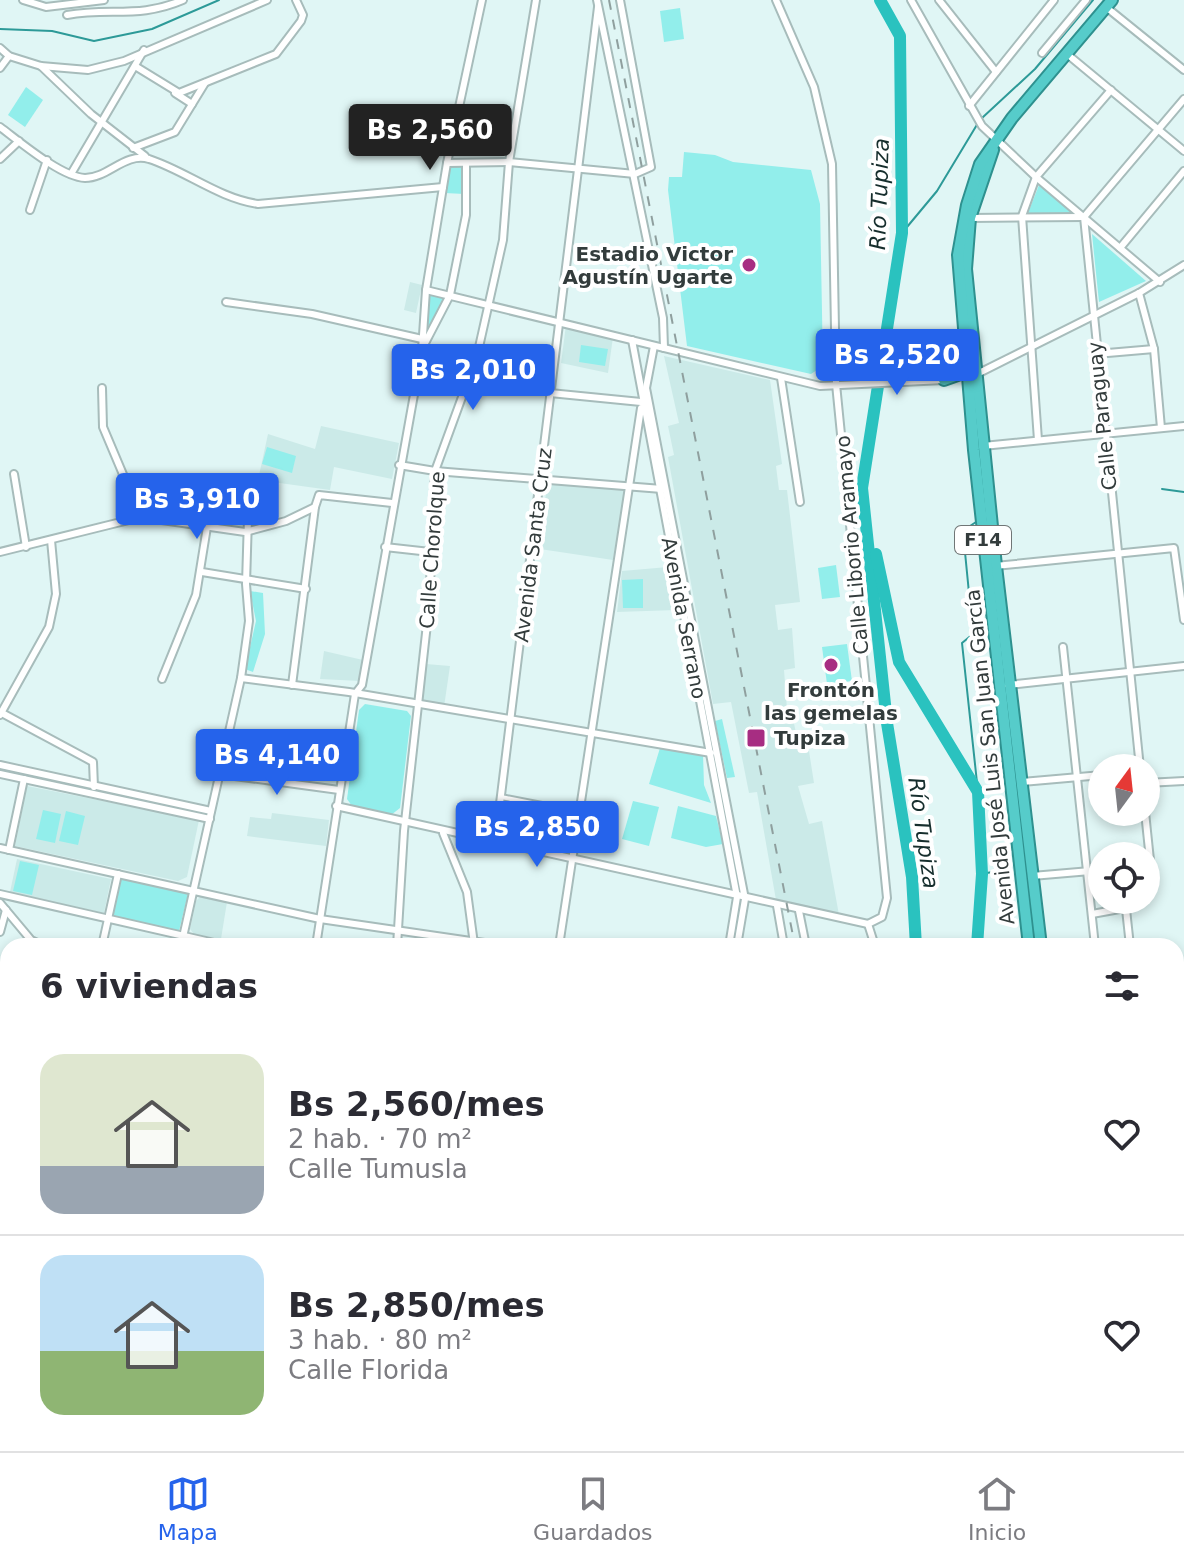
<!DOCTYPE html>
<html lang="es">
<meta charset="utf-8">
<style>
:root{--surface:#fff;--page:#f2f2f3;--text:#2b2b33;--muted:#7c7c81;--line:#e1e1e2;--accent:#2563eb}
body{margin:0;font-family:"DejaVu Sans",sans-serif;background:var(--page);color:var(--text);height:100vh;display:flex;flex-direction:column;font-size:30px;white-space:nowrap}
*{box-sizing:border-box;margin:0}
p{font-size:26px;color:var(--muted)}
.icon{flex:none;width:44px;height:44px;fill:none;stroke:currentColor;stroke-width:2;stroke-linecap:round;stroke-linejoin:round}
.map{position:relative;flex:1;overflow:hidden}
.panel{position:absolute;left:0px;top:938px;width:1184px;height:514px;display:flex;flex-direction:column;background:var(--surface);border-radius:24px 24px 0 0;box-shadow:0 4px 12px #0003}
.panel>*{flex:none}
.needle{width:52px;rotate:15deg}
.fabs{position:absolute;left:1088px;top:754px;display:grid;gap:16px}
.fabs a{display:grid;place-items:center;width:72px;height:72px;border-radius:50%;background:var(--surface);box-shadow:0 4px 12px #0003;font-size:40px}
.price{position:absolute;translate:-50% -68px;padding:0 18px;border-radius:8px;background:var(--accent);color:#fff;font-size:26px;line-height:52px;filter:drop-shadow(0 2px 4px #0008)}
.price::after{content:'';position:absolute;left:50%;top:48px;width:24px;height:18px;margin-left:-12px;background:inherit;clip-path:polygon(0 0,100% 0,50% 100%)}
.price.on{background:#222;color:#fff}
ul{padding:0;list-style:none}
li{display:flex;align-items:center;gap:24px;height:200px;padding:0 40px}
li+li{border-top:2px solid var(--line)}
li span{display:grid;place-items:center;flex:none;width:224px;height:160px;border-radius:24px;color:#555}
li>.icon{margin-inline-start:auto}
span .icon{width:96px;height:96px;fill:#fffc;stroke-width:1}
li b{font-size:34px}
h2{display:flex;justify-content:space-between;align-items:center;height:96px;padding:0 40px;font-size:34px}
.dock{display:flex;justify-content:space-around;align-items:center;height:112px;border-top:2px solid var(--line);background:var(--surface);font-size:22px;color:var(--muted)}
.dock a{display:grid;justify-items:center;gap:4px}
.dock .on{color:var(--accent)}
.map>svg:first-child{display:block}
</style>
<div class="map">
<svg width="1184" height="1451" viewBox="0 0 1184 1451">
<rect width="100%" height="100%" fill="#e0f6f5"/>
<g fill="#cbeae8">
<polygon points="410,282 422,285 416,313 404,310"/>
<polygon points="566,325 613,337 608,373 561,363"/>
<polygon points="664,356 770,380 782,464 776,466 779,490 787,490 800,602 775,605 778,630 792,628 795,668 784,670 787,709 791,709 796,733 806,732 814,783 798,786 809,824 822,821 839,915 776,900 757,792 749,793 731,702 713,704 668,457 674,455 668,426 679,423"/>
<polygon points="321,426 399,443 392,479 334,467 330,490 258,480 268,434 315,449"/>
<polygon points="547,483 625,489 613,560 540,549"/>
<polygon points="668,567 676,610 617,612 622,571"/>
<polygon points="324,651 363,660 360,681 320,679"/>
<polygon points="426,664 450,666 444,707 422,701"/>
<polygon points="27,786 199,820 187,877 178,881 15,846"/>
<polygon points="545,809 575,814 569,855 537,849"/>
<polygon points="272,813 329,820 326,846 247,836 250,817 271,819"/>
<polygon points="17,859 111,879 104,913 10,892"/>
<polygon points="200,897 227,902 221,939 194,934 190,929 196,901"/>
</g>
<g fill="#92eeeb">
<polygon points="680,8 684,39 664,42 660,11"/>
<polygon points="26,87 43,100 25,127 8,115"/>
<polygon points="684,152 715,155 733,162 811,170 820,204 823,366 811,374 687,346 668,190 669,177 682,177"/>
<polygon points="464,164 464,194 445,193 448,165"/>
<polygon points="1039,185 1076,214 1028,213"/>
<polygon points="1092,234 1146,281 1099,302"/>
<polygon points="427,293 447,297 423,344"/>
<polygon points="581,345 608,349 605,366 579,362"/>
<polygon points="267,447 296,456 292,473 262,464"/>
<polygon points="836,565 840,597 822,599 818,568"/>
<polygon points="643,579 643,608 623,608 622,580"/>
<polygon points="250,591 263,593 265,634 253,672 245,669 256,621"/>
<polygon points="847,644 852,681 827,684 822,647"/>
<polygon points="365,704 407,711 411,716 400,808 391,815 352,806 347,799 359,710"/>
<polygon points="722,719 735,777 727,778 715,721"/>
<polygon points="660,748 703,754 704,785 711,803 649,784"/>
<polygon points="633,801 659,807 649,846 622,839"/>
<polygon points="678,806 716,816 723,844 706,847 671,838"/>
<polygon points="43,810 61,814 55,843 36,839"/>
<polygon points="66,811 85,816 78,845 59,841"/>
<polygon points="20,861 39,865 32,895 13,891"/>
<polygon points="121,879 188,894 179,931 112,916"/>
<polygon points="333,1444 658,1444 657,1451 340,1451"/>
</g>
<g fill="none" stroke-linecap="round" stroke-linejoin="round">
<g stroke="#2d9a98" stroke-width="2">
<polyline points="0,29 52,31 94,41 152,29 219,0"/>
<polyline points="982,118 1035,69 1093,0"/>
<polyline points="902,233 937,191 978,123"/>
<polyline points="1162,489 1184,492"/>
<polyline points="976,522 967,528 964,542 973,634 962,643 978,792 988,791"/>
<polyline points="982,874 997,871"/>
<polyline points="1176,1066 1184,1065"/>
<polyline points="1176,1161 1184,1163"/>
<polyline points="1176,1340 1184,1353"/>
<polyline points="1176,1393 1184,1392"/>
<polyline points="1176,1402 1184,1411"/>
</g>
<g stroke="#2ac2bf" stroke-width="12">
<polyline points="880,0 900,36 902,233 862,488 887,723 912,877 916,946"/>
<polyline points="876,554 899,662 978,792 982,874 977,946"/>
<polyline points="1028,1451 1029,1444"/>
</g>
<defs>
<g id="pedestrian">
<polyline points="501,797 578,812"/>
<polyline points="537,850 544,805"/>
</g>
<g id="minor">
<polyline points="23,0 46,7 104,0"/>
<polyline points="597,0 663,318 664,348"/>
<polyline points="776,0 814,87 832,164 836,384 887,898 882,917 868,924 875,946"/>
<polyline points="911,0 982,126 1036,177 1160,282"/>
<polyline points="939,0 996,72"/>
<polyline points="1106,7 1184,70"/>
<path d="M 67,15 C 110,7 139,19 183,0"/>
<polyline points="0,48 9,56 41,66 88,70 124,61 267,0"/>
<polyline points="1042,53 1086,0"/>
<polyline points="1067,54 1184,151"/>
<polyline points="41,66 91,114 145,156"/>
<polyline points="135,66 179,93 276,54 301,21 303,15 296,0"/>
<polyline points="0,68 9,56"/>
<polyline points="175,93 192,104"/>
<polyline points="969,106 1054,0"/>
<path d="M 0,127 C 19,141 61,177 85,178 C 108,178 125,152 149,159 C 186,171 218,198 258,204 L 443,187"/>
<polyline points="133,148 175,132 205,83"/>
<polyline points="0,159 19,141"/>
<polyline points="447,163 509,162 635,174 651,167 620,0"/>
<polyline points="71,174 144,50"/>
<polyline points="30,210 47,160"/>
<polyline points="970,218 1083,217"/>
<polyline points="1120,248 1184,171"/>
<polyline points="426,290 820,386 944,380"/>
<polyline points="1139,293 1154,349 1161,428"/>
<polyline points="226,302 312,314 422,339"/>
<polyline points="632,340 737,897 729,946"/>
<polyline points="654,346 646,388 745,899 737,946"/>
<polyline points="423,347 450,295 466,215 466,163"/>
<polyline points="1096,354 1154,349"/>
<polyline points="977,374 1139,293 1184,265"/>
<polyline points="781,378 800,502"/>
<polyline points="102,388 103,427 141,517"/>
<polyline points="550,393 641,402"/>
<polyline points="1038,440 1022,216 1036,177 1111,90"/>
<polyline points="983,446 1184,426"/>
<polyline points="399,465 435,471 662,489"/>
<polyline points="14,474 26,547"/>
<polyline points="385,547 430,552"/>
<polyline points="0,552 141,517 245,532 286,521 315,507 319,495 392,503"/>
<polyline points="995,566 1174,548 1184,620"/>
<polyline points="202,572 306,589"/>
<polyline points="1063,647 1095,946"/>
<polyline points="241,678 349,692 711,753"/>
<polyline points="162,679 196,595 207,527"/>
<polyline points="292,685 315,507"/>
<polyline points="1008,685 1184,666"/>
<polyline points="0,712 93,762 94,787"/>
<polyline points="0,715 49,627 56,594 51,540"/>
<polyline points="0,765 211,811"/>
<polyline points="1140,768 1084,217 1184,99"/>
<polyline points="0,774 210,819"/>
<polyline points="220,774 339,790"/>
<polyline points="1022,782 1102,775"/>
<polyline points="1146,783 1184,781"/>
<polyline points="336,806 868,924"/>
<polyline points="1145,812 1150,860 1146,871"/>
<polyline points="443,833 467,892 474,944"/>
<polyline points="495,844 598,7"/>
<polyline points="0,848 320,919 505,946"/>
<polyline points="9,850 24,779"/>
<polyline points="1032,876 1102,870"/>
<polyline points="0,894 228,946"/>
<polyline points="1125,900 1130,946"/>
<polyline points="0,903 31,940 44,946"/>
<polyline points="777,906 784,946"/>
<polyline points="799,911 806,946"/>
<polyline points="1092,914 1125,908"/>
<polyline points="0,932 6,910"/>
<polyline points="102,946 118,874"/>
<polyline points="181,946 241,678 249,621 246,584 249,485"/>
<polyline points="316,946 355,694 362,685 422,350 426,290 447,163 482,0"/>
<polyline points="397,946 404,831 429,606 435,471 477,356 503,240 509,162 536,0"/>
<polyline points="559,946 641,408"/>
<polyline points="0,996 8,996"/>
<polyline points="0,1070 8,1070"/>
<polyline points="0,1144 8,1143"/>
<polyline points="267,1444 280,1451"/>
<polyline points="317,1444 323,1451"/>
<polyline points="220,1451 222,1444"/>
<polyline points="681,1451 682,1444"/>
<polyline points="804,1451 808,1444"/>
</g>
<polyline id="tertiary" points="788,1451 792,1444"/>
<g id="trunk">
<polyline points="993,150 970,218 966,269 996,566 1041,946"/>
<polyline points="944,380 958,375 963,362"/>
<polyline points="1029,946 974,450 958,255 967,205 980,164 1012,118 1112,0"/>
<polyline points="1086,1451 1087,1444"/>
<polyline points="1094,1451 1096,1444"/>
</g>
</defs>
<use href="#pedestrian" stroke="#a7bcbb" stroke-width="8"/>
<use href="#minor" stroke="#a7bcbb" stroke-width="10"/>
<use href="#tertiary" stroke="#a7bcbb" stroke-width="11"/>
<use href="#trunk" stroke="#2e918f" stroke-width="14"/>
<use href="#pedestrian" stroke="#fff" stroke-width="4"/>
<use href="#minor" stroke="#fff" stroke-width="6"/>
<use href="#tertiary" stroke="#fff" stroke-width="7"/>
<use href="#trunk" stroke="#56ccca" stroke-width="10"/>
<g stroke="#8f9f9e" stroke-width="2" stroke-dasharray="10 10" stroke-linecap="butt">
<polyline points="609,0 795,946"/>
<polyline points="795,1451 799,1444"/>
</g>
</g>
<g fill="#a72d82" stroke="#fff" stroke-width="3">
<circle cx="749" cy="265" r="8"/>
<circle cx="831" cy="665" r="8"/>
<rect x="746" y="728" width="20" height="20" rx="4"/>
</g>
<g text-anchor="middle" stroke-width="8" stroke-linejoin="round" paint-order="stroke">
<rect fill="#fff" stroke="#707676" stroke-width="2" x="955" y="526" width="56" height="28" rx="6"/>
<g font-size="18" font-weight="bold" fill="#333c3c">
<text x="983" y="546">F14</text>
</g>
<g font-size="20" font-weight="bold" fill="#333c3c" stroke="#fff" text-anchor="end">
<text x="733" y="261">Estadio Victor<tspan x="733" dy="23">Agustín Ugarte</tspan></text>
<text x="831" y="697" text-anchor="middle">Frontón<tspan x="831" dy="23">las gemelas</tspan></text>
<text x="774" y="745" text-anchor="start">Tupiza</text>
</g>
<g font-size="20" fill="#333c3c" stroke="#fff">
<text transform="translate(1102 416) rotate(-96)" y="7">Calle Paraguay</text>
<text transform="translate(533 545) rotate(-83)" y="7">Avenida Santa Cruz</text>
<text transform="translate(852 545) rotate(-95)" y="7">Calle Liborio Aramayo</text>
<text transform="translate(432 550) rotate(-86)" y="7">Calle Chorolque</text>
<text transform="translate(684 618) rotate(79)" y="7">Avenida Serrano</text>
<text transform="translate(990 757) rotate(-96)" y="7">Avenida José Luis San Juan García</text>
</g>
<g font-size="22" font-style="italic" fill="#162e2d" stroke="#fff">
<text transform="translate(879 194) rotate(-88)" y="8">Río Tupiza</text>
<text transform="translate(924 833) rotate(82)" y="8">Río Tupiza</text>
</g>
</g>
</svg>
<div class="fabs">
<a><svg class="needle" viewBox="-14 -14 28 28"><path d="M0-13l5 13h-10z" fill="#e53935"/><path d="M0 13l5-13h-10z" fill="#7c7c81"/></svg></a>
<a><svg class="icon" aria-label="locate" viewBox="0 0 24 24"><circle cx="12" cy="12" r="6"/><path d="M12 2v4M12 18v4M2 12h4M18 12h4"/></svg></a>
</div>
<b class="price on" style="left:430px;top:172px">Bs 2,560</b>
<b class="price" style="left:897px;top:397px">Bs 2,520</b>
<b class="price" style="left:473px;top:412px">Bs 2,010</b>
<b class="price" style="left:197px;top:541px">Bs 3,910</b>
<b class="price" style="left:277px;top:797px">Bs 4,140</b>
<b class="price" style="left:537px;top:869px">Bs 2,850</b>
<section class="panel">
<h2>6 viviendas<svg class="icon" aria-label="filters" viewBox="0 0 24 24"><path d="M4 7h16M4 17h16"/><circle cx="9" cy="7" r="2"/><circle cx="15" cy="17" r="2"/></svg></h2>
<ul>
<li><span style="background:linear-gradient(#dfe7d0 70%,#9aa5b1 0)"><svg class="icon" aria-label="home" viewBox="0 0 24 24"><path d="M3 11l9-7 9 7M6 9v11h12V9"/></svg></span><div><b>Bs 2,560/mes</b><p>2 hab. · 70 m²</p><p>Calle Tumusla</p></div><svg class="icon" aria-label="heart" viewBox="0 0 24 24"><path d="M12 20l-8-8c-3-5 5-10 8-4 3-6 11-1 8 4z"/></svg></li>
<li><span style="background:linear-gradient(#bfe0f5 60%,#8fb573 0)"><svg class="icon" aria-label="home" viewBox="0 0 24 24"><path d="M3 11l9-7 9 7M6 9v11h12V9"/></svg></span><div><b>Bs 2,850/mes</b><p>3 hab. · 80 m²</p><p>Calle Florida</p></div><svg class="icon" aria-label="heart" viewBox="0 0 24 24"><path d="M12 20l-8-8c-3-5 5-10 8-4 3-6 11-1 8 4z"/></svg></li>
</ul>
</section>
</div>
<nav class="dock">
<a class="on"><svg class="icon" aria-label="map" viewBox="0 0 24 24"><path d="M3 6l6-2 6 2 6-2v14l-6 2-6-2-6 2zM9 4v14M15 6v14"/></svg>Mapa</a>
<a><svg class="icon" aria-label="saved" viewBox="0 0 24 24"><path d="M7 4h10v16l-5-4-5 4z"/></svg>Guardados</a>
<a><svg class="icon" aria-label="home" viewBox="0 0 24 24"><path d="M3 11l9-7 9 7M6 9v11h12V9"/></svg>Inicio</a>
</nav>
